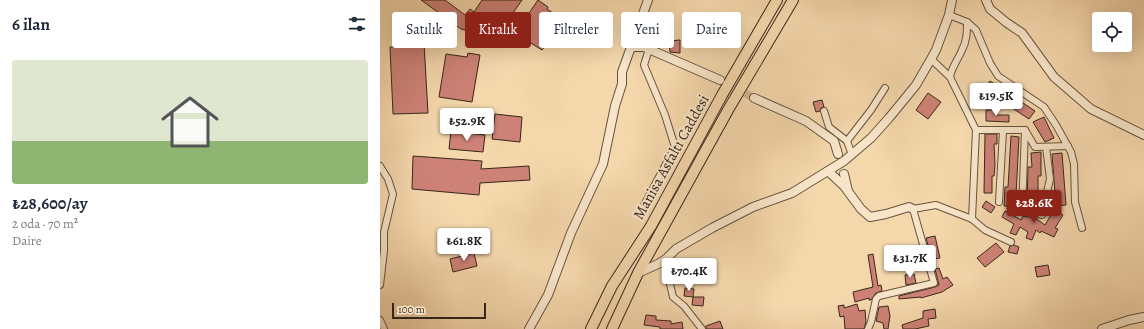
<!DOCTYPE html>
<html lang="tr">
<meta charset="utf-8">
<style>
:root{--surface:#fff;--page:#f6f6f7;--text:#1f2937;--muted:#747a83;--accent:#8f2418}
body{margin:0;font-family:Alegreya,serif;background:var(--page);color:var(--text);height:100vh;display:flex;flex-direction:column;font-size:15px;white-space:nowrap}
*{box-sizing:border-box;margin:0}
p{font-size:13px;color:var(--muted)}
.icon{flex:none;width:22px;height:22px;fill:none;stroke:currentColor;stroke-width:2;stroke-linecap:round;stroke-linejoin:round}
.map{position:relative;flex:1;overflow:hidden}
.drawer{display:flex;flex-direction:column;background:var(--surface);width:380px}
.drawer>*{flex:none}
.hud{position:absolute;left:12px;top:12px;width:380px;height:36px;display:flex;gap:8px}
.tools{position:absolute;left:712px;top:12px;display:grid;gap:8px}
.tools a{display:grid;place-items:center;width:40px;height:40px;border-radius:4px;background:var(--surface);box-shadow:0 4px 16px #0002;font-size:20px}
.scale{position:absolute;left:12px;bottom:10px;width:94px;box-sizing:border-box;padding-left:4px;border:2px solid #37271a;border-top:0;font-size:11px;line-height:14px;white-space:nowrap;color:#37271a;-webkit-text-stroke:3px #f8e5c9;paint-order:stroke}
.price{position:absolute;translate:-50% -34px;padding:0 9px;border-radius:4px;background:#fff;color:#222;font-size:13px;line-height:26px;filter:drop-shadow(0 1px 2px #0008)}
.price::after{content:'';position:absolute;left:50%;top:24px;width:12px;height:9px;margin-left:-6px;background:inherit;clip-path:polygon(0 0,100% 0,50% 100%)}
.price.active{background:var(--accent);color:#fff}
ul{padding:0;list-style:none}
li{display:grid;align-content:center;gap:8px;height:212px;padding:0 12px}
li span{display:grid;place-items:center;height:124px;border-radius:4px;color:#555}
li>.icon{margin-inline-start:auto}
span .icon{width:72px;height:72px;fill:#fffc;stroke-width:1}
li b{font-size:17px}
h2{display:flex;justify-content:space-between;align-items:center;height:48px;padding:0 12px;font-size:17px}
.chip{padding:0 14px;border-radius:4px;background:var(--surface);box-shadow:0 4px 16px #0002;font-size:14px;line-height:36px}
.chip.active{background:var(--accent);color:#fff}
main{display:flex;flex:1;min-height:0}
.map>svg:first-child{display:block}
</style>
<main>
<section class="drawer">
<h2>6 ilan<svg class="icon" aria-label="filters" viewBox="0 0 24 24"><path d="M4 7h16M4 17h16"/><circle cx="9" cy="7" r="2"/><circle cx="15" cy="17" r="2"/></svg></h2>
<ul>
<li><span style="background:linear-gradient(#dfe7d0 65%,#8fb573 0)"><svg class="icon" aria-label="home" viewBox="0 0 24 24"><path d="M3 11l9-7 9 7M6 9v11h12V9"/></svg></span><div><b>₺28,600/ay</b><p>2 oda · 70 m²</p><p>Daire</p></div></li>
</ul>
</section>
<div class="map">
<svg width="764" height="329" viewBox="0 0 764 329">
<rect width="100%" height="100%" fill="#f5d7ac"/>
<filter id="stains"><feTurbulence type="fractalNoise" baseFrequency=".005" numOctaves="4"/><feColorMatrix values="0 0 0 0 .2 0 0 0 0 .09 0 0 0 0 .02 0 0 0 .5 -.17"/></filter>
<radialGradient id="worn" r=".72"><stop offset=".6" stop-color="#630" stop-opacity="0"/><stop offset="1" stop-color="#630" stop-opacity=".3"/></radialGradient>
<g fill="#ce8277" stroke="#37271a">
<polygon points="41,0 65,0 85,15 90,9 94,12 102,0 142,0 123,27 115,22 108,33 121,42 117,47 104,38 104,39 93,32 81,29"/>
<polygon points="158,0 168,7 167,9 183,20 162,50 146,40 143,45 132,38"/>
<polygon points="300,40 300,53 290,52 289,41"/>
<polygon points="31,43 44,43 48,113 13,114 10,47 31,45"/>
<polygon points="88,53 100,55 92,102 59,97 66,54 87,57"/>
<polygon points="610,81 655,111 649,119 611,94 601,108 594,104"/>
<polygon points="548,93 561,102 548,119 536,110"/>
<polygon points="442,100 444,107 441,108 440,111 436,112 433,102"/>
<polygon points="606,110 615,110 615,115 629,115 629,122 606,121"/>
<polygon points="115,114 142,117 140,142 112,139"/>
<polygon points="664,117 674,138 665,142 653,122"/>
<polygon points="71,131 105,135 103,152 69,149"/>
<polygon points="605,134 617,134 617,144 614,144 615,165 614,176 612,176 612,193 604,193"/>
<polygon points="631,136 639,137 636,195 635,206 624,206 625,187 628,187"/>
<polygon points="661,152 661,176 658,176 658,206 647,206 648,167 652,167 651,153"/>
<polygon points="682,153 686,205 676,206 672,154"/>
<polygon points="33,156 102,161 101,169 149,166 150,180 100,183 99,195 32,189"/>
<polygon points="606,201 615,207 611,213 602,207"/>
<polygon points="674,210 683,215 675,228 678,229 674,237 661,231 660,233 656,230 652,240 646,238 648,232 640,227 636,235 630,233 634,224 622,217 625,211 641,220 643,216 655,218 665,225"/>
<polygon points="555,236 560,258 552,259 546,238"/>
<polygon points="616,243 624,252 605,267 597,258"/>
<polygon points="634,245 639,247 637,254 628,252 630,246"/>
<polygon points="94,253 97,266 73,272 70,259"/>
<polygon points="493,254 498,286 501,285 502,291 496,293 491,300 489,300 489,298 475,302 473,292 493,287 488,255"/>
<polygon points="668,265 670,275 657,277 655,267"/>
<polygon points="559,268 563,279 567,277 573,285 562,292 541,298 541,297 519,299 519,296 555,287 559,285 555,269"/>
<polygon points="534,274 536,283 526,285 525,275"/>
<polygon points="305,288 314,289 313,297 304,296"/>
<polygon points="313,297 324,297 323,306 312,305"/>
<polygon points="477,304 479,311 485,310 486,322 484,329 465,329 464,316 460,317 458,306 464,305 464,308"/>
<polygon points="508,306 510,316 508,329 504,329 503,323 496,321 499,307"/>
<polygon points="555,309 556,318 548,319 549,326 535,329 523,329 522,325 543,318 543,311"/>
<polygon points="266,315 276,316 276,320 291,321 291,324 302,322 303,329 280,329 280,327 264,325"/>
<polygon points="340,321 343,329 326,329 326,326"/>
</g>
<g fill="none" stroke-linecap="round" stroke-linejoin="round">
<polyline stroke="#cfb48f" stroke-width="8" stroke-dasharray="8 4" stroke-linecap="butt" points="344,82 374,98"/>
<defs>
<g id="minor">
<polyline points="569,15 587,22 596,30 610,63 618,76 664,107 676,125 691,152 694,164 695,202 702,228"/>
<path d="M 587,22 C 587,31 587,41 582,50 C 578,60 572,66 570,77 L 596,130 L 592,219"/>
<polyline points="551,59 570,77"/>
<polyline points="444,111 449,127 467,141"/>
<polyline points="596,130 645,130 655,147 688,146"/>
<polyline points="645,130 642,211 662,215 666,204 667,192 670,179 666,147"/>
<polyline points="472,155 467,141 491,110 505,88"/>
<polyline points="0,166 8,179 13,194 4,232 4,251 0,285"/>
<polyline points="619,202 623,131"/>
<polyline points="261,211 295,147 285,115 264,65 269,49"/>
<polyline points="286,259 292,262 293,272 290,284 293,297 304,306 322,329"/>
<polyline points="0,320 4,329"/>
<polyline points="488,329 491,322 496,299 499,296 554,283 533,209 556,205 592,219 605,230 631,242"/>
</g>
<g id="tertiary">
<polyline points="606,0 610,9 627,23 642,33 674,77 711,109 764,135"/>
<polyline points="252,47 264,47 340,80"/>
<polyline points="374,98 426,121 454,141 458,154"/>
<polyline points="448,171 464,186 481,209 490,217 506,214 529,207 533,209"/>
<polyline points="464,174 468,191"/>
<polyline points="258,273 278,264 286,259 296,249 332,228 373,207 412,193 464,161 491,138 509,118 536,85 551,59 556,50 569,15 572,0"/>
<polyline points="149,329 168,295 191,233 223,164 235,106 242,84 242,72 268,0"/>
<polyline points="722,329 749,320 764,317"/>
</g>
<g id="trunk">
<polyline points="211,329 232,286 271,226 342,95 397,0"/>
<polyline points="232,329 258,273 348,110 413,0"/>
</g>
</defs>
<use href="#minor" stroke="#66533e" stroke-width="8"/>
<use href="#tertiary" stroke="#66533e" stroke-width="10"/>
<use href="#trunk" stroke="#37271a" stroke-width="12"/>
<use href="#minor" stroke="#f8e5c9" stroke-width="6"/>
<use href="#tertiary" stroke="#f8e5c9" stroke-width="8"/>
<use href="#trunk" stroke="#f5d7ac" stroke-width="10"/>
</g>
<g text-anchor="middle" stroke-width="4" stroke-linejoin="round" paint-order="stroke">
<g font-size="15" fill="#37271a" stroke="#f8e5c9">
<text transform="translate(291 157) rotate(-61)" y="5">Manisa Asfaltı Caddesi</text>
</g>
</g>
<rect width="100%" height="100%" filter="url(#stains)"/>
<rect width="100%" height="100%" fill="url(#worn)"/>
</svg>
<div class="tools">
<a><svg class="icon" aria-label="locate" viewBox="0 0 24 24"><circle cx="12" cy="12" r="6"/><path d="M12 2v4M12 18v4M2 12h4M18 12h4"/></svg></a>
</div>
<div class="scale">100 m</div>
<b class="price" style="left:616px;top:117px">₺19.5K</b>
<b class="price" style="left:87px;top:142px">₺52.9K</b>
<b class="price active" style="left:654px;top:224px">₺28.6K</b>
<b class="price" style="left:84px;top:262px">₺61.8K</b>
<b class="price" style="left:530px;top:279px">₺31.7K</b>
<b class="price" style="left:309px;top:292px">₺70.4K</b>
<div class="hud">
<a class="chip">Satılık</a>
<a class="chip active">Kiralık</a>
<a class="chip">Filtreler</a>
<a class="chip">Yeni</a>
<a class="chip">Daire</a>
</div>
</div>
</main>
